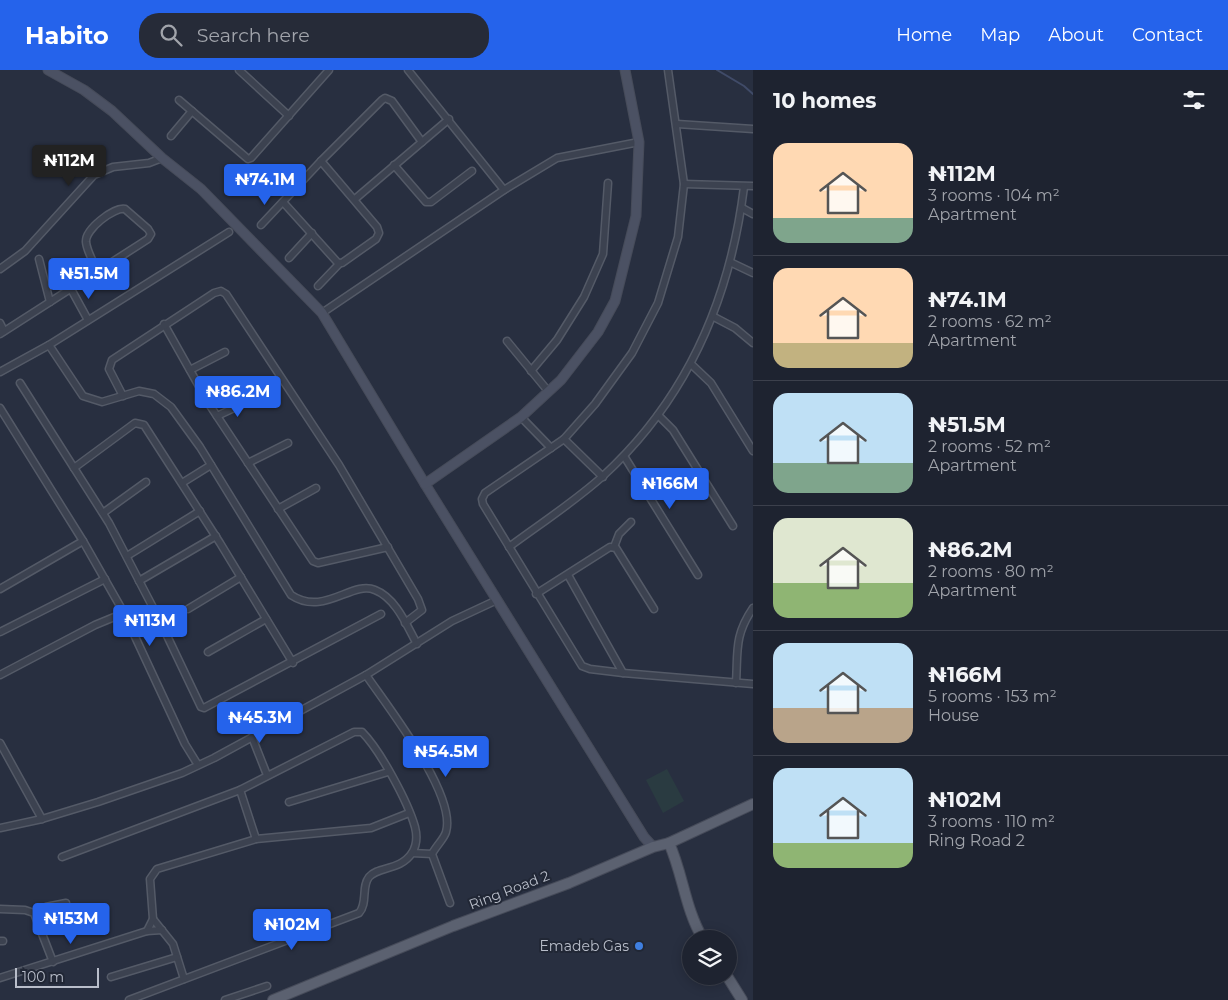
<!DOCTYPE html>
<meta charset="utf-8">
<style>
:root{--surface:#1e2330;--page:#262b38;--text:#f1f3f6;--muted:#a1a4ab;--line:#3c404c;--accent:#2563eb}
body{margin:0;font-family:Montserrat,sans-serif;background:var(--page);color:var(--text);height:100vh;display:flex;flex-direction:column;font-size:19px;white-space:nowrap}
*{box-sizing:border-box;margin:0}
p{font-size:16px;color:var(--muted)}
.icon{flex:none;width:28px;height:28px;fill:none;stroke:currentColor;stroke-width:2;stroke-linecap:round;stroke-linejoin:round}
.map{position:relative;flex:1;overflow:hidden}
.details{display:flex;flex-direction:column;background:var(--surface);width:475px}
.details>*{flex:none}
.tools{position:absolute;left:682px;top:860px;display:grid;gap:10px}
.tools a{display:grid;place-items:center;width:55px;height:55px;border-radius:50%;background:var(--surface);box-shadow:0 2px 12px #0003,0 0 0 1px var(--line);font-size:25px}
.scale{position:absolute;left:15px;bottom:12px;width:84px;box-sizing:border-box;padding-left:5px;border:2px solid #b9beca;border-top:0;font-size:14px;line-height:18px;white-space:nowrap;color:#b9beca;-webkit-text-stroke:4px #212735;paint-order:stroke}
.price{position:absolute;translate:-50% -42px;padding:0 11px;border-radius:5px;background:var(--accent);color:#fff;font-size:16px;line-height:32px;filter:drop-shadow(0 1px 2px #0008)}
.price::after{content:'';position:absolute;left:50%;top:30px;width:15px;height:11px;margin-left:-8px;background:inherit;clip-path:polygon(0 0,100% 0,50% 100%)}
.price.on{background:#222;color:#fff}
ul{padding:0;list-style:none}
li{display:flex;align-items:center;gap:15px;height:125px;padding:0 20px}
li+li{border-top:1px solid var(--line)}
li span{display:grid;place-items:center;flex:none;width:140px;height:100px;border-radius:15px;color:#555}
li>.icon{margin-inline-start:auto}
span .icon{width:60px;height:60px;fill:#fffc;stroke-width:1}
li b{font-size:21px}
h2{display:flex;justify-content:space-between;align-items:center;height:60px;padding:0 20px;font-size:21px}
header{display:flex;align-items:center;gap:30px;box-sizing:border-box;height:70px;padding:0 25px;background:var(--accent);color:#fff}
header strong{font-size:24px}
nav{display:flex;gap:28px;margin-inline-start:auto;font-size:18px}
.search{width:350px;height:45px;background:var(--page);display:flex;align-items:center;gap:12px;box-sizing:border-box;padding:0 18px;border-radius:20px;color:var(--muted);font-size:19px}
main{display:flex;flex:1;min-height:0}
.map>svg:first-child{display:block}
</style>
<header>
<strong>Habito</strong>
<div class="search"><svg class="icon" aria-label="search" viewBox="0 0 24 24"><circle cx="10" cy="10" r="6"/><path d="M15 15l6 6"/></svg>Search here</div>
<nav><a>Home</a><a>Map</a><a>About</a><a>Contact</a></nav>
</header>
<main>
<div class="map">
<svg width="753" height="930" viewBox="0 0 753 930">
<rect width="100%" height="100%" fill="#282f40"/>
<polygon fill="#2a3b41" points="667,699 684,731 663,743 646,710"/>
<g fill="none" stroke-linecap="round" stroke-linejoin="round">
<polyline stroke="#404b68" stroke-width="2" points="717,0 744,16 753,24"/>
<defs>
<g id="street">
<polyline points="239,0 289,46"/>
<polyline points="408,0 504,120"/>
<polyline points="668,0 684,114 678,167 658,233 632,283 595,334 564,369 485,423 482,429 483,434 582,596 590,599 623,603 753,614"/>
<polyline points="179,30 248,89 251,88 329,0"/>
<polyline points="677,54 753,59"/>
<polyline points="171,66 192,41"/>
<polyline points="394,95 426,132 431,132 472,101"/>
<polyline points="684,114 753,116"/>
<polyline points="355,129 449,49"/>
<polyline points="283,132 338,193 342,193 376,169 379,163 377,157 321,91"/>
<polyline points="742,138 753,144"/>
<polyline points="261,155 321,91 382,30 385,28 392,31 422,72"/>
<polyline points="289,188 312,163"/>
<polyline points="39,189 50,232"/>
<polyline points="732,193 753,203"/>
<polyline points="0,199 25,181 94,105 113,97 149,93 162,88"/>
<polyline points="318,216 340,193"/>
<polyline points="71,219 88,250"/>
<polyline points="322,243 504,120 557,88 639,72"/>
<polyline points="714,247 735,258 753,273"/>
<polyline points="0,253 4,261"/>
<polyline points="164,254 209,334 313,491 318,493 388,477"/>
<path d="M 0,264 L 148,169 L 151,164 L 148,159 L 125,139 C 114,137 85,159 86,172 C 87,182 94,193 98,202"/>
<polyline points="507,271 548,321"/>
<path d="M 49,275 L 83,326 L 102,332 L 139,321 L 154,324 L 171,337 L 200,377 L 291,525 C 324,547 352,510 375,520 C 396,528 407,556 417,574"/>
<polyline points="691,294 711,313 753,381"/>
<polyline points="190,300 225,282"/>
<polyline points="531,301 557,270 584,227 603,184 608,113"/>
<polyline points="0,302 49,275 229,162"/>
<polyline points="20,313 109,453 160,551 201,637 204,638 381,544"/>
<polyline points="123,326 109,299 112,290 214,223 221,221 226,224 339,395 418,529 422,540 405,553"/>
<polyline points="0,338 83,471 124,543 185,674 198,695"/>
<polyline points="658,345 673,360 733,456"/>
<polyline points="217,346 251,330"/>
<polyline points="521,347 551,378"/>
<polyline points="564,369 603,407"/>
<polyline points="624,386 698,505"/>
<polyline points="248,393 288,373"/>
<polyline points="74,398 135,353 144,355 220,473 293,593"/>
<polyline points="182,413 211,395"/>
<polyline points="278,439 316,418"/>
<polyline points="103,443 146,412"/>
<path d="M 509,477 C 540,454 574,432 603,406 C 688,328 730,229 744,117"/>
<polyline points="614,477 619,464 631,452"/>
<polyline points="127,486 200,441"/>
<polyline points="568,505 623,603"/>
<polyline points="139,511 216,466"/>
<polyline points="0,519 83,471"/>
<polyline points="536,524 610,477 616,478 654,539"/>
<polyline points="188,539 241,507"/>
<polyline points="0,562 105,509"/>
<polyline points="208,582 266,549"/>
<polyline points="0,605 95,555 124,543"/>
<path d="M 366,605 C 388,637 457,725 446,762 C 444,769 436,776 432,784 L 450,833"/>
<path d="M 736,613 C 738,581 734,566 753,538"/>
<polyline points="252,667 267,705"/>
<polyline points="0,673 42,749"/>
<polyline points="240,720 256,769"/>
<polyline points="289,732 388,702"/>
<polyline points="0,758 42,749 98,732 182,703 214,688 366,605 452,551 497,530"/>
<polyline points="412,783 432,784"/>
<path d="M 62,787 L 240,720 L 354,662 L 362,662 C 380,680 408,732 415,757 C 417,765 417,775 412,783 C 400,801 378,796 369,807 C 361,817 368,833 359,843 L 129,930"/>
<polyline points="0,839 25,840 34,843 53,892"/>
<polyline points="34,843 46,837 66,833"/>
<polyline points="153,849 173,874 184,909"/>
<polyline points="147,861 153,849 150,809 157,799 256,769 371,758 409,743"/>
<polyline points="0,871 3,871"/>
<polyline points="111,907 177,887"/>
<polyline points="0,908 147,861 162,860"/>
<polyline points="225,930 267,916"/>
</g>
<g id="secondary">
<polyline points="48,0 84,20 112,41 162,88 201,119 322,243 425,414 644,767 653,777"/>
<polyline points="425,414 521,347 561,310 598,262 615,231 636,146 639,72 625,0"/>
</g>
<g id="primary">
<path d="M 669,773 C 683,804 685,839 703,869"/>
<polyline points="727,906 742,930"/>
<polyline points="273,930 453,856 569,813 653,777 669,773 753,734"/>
</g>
</defs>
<use href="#street" stroke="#545a67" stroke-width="9"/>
<use href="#secondary" stroke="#464b59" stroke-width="11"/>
<use href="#primary" stroke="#464b59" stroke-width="12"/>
<use href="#street" stroke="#3c4250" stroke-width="6"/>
<use href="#secondary" stroke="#4b5163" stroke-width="9"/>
<use href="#primary" stroke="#5b6170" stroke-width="10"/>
</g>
<circle fill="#3f7fe0" stroke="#212735" stroke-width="2" cx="639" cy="876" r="5"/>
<g text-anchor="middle" stroke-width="4" stroke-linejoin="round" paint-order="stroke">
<g font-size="14" fill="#b9beca" stroke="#212735">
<text transform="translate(509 820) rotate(-21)" y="5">Ring Road 2</text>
</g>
<g font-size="14" fill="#b9beca" stroke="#212735" text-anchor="end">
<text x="629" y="881">Emadeb Gas</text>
</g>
</g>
</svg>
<div class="tools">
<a><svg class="icon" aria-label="layers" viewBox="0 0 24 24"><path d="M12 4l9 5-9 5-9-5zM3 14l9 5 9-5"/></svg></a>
</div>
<div class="scale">100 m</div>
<b class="price on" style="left:69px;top:117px">₦112M</b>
<b class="price" style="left:265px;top:136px">₦74.1M</b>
<b class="price" style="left:89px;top:230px">₦51.5M</b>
<b class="price" style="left:238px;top:348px">₦86.2M</b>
<b class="price" style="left:670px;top:440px">₦166M</b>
<b class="price" style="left:150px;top:577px">₦113M</b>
<b class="price" style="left:260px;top:674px">₦45.3M</b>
<b class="price" style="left:446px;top:708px">₦54.5M</b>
<b class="price" style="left:71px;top:875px">₦153M</b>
<b class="price" style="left:292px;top:881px">₦102M</b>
</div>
<section class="details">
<h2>10 homes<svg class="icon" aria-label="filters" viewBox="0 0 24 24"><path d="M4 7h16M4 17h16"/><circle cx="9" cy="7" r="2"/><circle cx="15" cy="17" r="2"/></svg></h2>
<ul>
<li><span style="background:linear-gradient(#ffd9b3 75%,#7fa58c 0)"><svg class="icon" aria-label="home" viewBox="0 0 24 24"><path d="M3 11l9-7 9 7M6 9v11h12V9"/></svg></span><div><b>₦112M</b><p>3 rooms · 104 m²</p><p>Apartment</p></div></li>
<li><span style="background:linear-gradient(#ffd9b3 75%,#c2b280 0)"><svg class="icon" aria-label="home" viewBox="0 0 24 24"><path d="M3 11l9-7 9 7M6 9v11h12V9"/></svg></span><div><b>₦74.1M</b><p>2 rooms · 62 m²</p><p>Apartment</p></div></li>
<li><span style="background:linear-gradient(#bfe0f5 70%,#7fa58c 0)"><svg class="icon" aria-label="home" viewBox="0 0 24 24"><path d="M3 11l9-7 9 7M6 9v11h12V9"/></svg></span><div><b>₦51.5M</b><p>2 rooms · 52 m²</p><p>Apartment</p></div></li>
<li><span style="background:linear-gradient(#dfe7d0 65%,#8fb573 0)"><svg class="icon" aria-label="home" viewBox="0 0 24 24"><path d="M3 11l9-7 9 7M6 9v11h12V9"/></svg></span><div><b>₦86.2M</b><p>2 rooms · 80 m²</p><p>Apartment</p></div></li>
<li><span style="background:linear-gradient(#bfe0f5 65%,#b9a48a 0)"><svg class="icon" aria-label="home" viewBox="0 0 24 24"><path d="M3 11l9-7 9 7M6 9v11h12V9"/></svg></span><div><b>₦166M</b><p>5 rooms · 153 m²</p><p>House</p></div></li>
<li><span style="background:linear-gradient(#bfe0f5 75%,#8fb573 0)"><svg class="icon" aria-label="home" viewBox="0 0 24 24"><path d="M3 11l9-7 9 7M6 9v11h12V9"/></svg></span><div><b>₦102M</b><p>3 rooms · 110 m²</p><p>Ring Road 2</p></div></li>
</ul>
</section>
</main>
